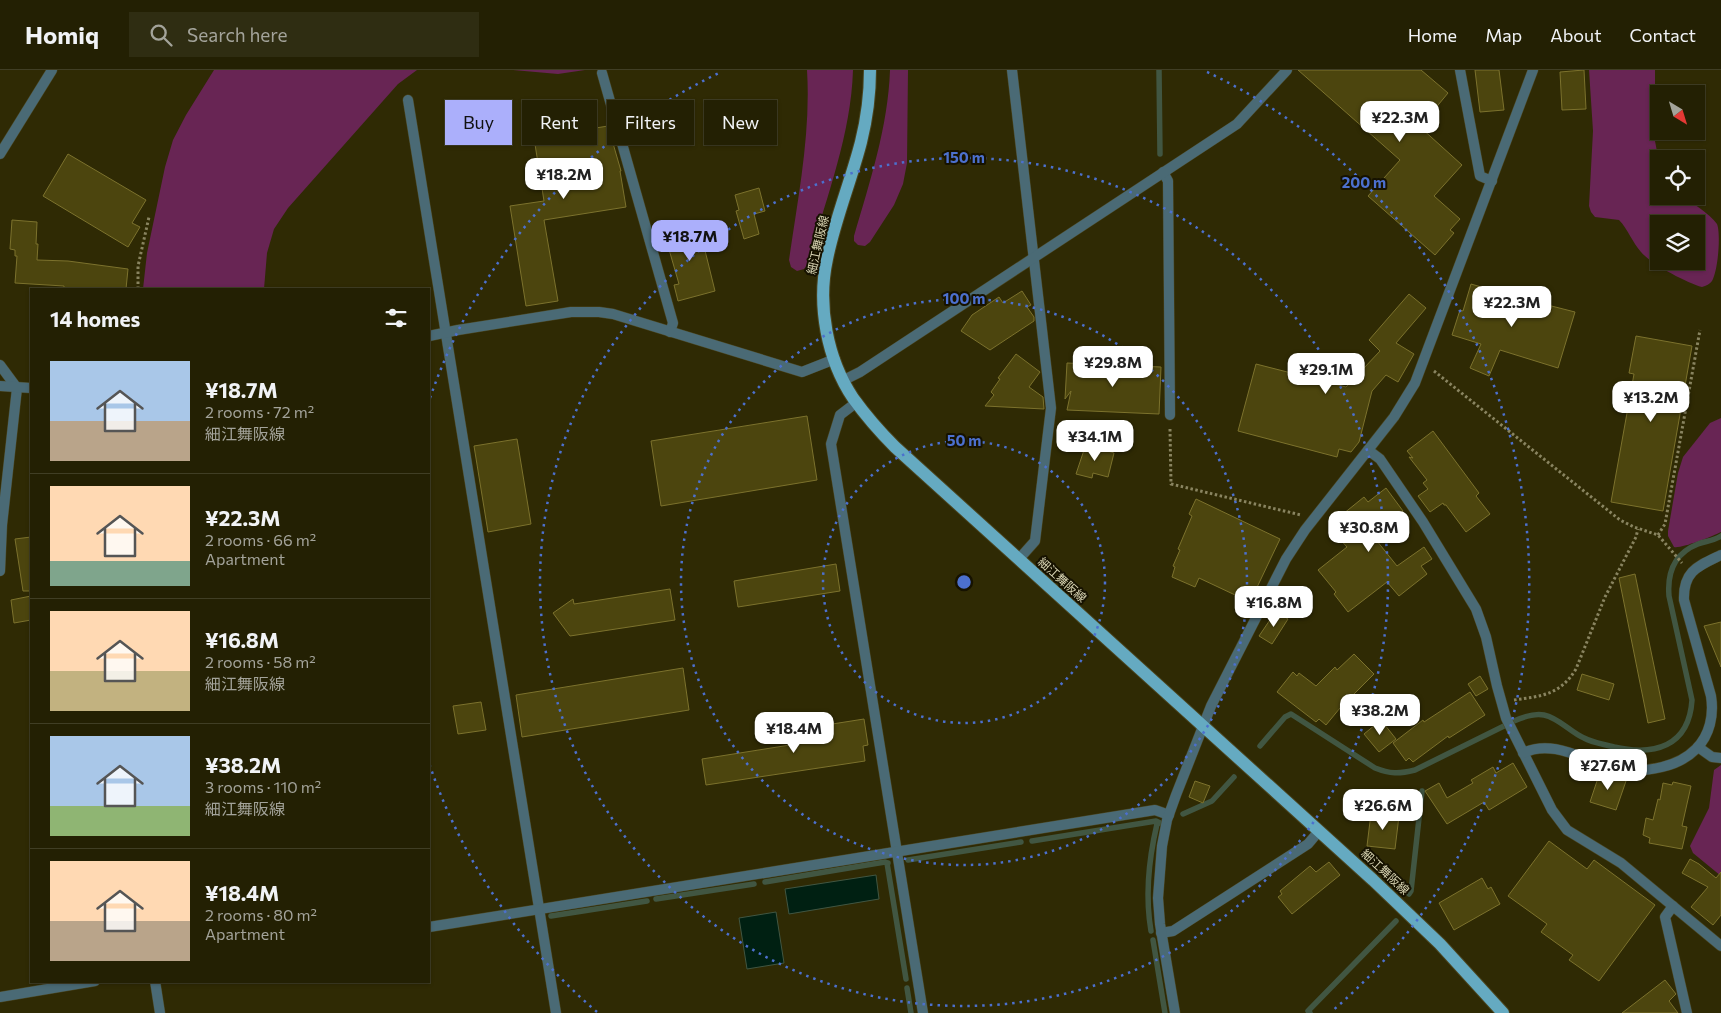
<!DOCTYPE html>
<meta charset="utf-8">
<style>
:root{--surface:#232003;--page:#2f2d12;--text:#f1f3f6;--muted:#a3a39a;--line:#403e25;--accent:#abaffb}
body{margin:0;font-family:Commissioner,"Noto Sans JP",sans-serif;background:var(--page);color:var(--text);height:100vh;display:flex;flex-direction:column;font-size:19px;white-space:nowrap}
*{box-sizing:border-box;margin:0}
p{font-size:16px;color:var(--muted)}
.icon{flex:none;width:28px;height:28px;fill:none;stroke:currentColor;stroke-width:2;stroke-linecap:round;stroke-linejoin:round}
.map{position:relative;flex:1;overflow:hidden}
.drawer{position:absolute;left:30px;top:218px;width:400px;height:695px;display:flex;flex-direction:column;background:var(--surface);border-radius:0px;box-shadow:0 1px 4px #0004,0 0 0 1px var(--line)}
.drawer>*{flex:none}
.banner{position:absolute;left:445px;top:30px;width:475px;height:45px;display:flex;gap:10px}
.needle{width:32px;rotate:142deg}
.fabs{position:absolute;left:1650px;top:15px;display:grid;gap:10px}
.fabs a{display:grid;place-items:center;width:55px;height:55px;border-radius:0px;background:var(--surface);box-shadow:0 1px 4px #0004,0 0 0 1px var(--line);font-size:25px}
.price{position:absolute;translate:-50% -42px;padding:0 11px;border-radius:10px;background:#fff;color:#222;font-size:16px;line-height:32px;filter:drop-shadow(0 1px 2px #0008)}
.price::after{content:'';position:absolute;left:50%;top:30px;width:15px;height:11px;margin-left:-8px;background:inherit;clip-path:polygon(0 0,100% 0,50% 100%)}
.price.active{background:var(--accent);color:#111}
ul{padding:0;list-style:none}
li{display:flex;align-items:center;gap:15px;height:125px;padding:0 20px}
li+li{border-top:1px solid var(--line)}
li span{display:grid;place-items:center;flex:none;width:140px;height:100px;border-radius:0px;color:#555}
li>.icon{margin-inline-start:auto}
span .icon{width:60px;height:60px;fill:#fffc;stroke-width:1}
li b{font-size:21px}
h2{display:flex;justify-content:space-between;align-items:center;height:60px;padding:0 20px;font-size:21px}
.pill{padding:0 18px;border-radius:0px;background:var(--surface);box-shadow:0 1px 4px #0004,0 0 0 1px var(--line);font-size:18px;line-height:45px}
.pill.active{background:var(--accent);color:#111}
header{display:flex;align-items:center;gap:30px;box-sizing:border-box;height:70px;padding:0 25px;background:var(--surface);border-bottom:1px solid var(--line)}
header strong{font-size:24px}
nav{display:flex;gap:28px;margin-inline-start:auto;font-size:18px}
.search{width:350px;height:45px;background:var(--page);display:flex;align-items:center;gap:12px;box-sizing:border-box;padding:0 18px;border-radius:0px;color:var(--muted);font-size:19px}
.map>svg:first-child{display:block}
</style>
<header>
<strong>Homiq</strong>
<div class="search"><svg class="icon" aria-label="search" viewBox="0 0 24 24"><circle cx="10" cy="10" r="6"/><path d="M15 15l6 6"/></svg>Search here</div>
<nav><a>Home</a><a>Map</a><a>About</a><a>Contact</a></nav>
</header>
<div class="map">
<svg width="1721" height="943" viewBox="0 0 1721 943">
<rect width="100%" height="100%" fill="#2f2a04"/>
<g fill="#682554" fill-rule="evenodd">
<polygon points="214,0 417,0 398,14 288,138 274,159 267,183 264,219 143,219 147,183 165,97 173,70 186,45"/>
<polygon points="513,0 585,0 558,4"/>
<path d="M 807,0 L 853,0 C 851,67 825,130 808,194 L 804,199 L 797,201 L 791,197 L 789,190 C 798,127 811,63 807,0 Z"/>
<path d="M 890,0 L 908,0 L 907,93 L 903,114 L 894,135 L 870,172 L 865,176 L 858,175 L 854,171 L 854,166 C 870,111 888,57 890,0 Z"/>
<path d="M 1589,0 L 1655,0 L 1655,71 L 1659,92 L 1659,126 L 1684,126 C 1694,135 1709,143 1717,154 C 1721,164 1718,201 1712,211 C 1710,214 1706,216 1702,217 C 1687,213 1651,194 1641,182 C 1632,172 1628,159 1619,150 L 1595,147 L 1591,142 L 1589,136 L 1593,61 ZM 1659,154 L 1696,154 L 1696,191 L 1659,191 Z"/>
<path d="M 1721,348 L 1721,462 C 1713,466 1681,479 1674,477 L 1668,466 L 1668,461 L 1678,403 L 1683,387 L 1710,353 Z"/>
<polygon points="1721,695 1721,806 1693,783 1690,776 1709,738 1714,700"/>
</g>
<g fill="#002012" stroke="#415642">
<polygon points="876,805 879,829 789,844 785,819"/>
<polygon points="776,842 784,893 747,899 739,848"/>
</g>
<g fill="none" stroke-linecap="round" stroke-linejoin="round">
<g stroke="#415642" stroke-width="5.5">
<polyline points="1159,0 1160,84"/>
<path d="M 1514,651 C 1523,647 1534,643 1544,645 C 1559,648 1570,662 1584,668 C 1593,673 1604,674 1614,677 C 1654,686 1689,677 1692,630 L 1669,526 C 1667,502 1675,483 1698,474 C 1706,471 1713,471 1721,466"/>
<path d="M 1260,676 L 1285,647 L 1291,644 L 1375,698 C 1390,704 1399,704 1415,700 L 1504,656"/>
<polyline points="1183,744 1212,731 1234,707"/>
<path d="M 1032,771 L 1156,751 L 1160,753 L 1157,754 C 1149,788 1145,826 1151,861"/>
<polyline points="908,790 1021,772"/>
<polyline points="888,793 887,793 906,909"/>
<polyline points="765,812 885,792 887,793"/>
<polyline points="1409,824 1411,821 1422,721"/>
<polyline points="656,829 754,814"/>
<polyline points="551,846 647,831"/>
<polyline points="1153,870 1165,943"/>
<polyline points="907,918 911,943"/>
<polyline points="1310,943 1308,941 1396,851"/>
</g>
</g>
<g fill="#4c450e" stroke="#7c722d">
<polygon points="1298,0 1421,0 1448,23 1420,57 1462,95 1434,126 1460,149 1450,160 1454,163 1435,185 1368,126 1400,90"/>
<polygon points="1475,0 1499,0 1504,40 1480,42"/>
<polygon points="1584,0 1586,39 1562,40 1560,2"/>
<polygon points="608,56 621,101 620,101 626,137 544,150 558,231 526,236 510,136 544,131 534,68"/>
<polygon points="68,84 146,130 132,153 140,157 128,177 43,126"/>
<polygon points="759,118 765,141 754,144 759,164 744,169 736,141 739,140 735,125"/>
<polygon points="12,150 37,152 36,174 38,174 37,190 68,191 128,199 126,219 64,219 64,216 15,213 17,186 15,186 15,180 10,179"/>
<polygon points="698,152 715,221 678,231 674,215 679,214 664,162"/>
<polygon points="1471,214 1516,227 1575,242 1558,298 1500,280 1489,306 1470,298 1481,274 1452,265 1460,240 1463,241"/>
<polygon points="1022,221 1031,235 1027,237 1034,247 1034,251 990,280 961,261 972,245 999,227 1003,233"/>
<polygon points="1409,224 1426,238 1396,273 1414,284 1398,312 1386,305 1372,321 1359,372 1351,382 1339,379 1337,387 1238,361 1256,294 1346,317 1380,281 1369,270"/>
<polygon points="1636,266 1692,276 1663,441 1611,432 1634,304 1629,303"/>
<polygon points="1016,284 1040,302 1029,317 1043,327 1044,339 985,336 994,325 991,322 1000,309 998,308"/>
<polygon points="1067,293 1161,297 1159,344 1067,340 1071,321 1065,329"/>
<polygon points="807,346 817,410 661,436 651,371"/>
<polygon points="1433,361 1479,423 1476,426 1490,444 1466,462 1446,435 1444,435 1443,433 1430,442 1418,426 1428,419 1423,413 1427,410 1409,387 1413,388 1407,381"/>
<polygon points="517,369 531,454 488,462 474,376"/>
<polygon points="1086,374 1114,383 1108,407 1093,403 1092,408 1076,404"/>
<polygon points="1386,418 1403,441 1387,454 1392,460 1377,471 1397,496 1424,477 1432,489 1421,496 1427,504 1399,526 1387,512 1348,542 1334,524 1336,522 1318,500 1347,477 1338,467 1341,464 1329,452 1340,441 1343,444 1364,427 1368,432"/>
<polygon points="1196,429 1280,469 1250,532 1199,508 1195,517 1172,507 1175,497 1173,496 1180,480 1178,479 1192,446 1189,444"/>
<polygon points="31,467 31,521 23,521 15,469"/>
<polygon points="836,494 840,521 738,537 734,511"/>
<polygon points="1635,504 1665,649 1648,653 1619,508"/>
<polygon points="670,519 675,550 570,566 553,543 573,529 574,534"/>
<polygon points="31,526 31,550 14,553 11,530"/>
<polygon points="1276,541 1288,549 1272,574 1259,566"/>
<polygon points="1721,552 1721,597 1704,556"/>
<polygon points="1354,584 1374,604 1340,638 1326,655 1319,649 1316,652 1277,622 1293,602 1297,606 1299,603 1316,616 1335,597 1337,600"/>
<polygon points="683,598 689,640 522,667 516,625"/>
<polygon points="1582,604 1614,614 1609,630 1577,620"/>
<polygon points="1480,606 1488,619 1476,626 1468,614"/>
<polygon points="1470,622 1485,645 1449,668 1448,666 1413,692 1409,688 1406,691 1393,673 1423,650 1424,652"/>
<polygon points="481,632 486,660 458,664 453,636"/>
<polygon points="864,649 868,675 863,676 865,691 706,715 702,689 790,675 788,661"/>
<polygon points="1381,650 1396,669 1379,682 1364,664"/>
<polygon points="1513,693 1527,717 1489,740 1484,732 1447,754 1425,721 1439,713 1447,728 1473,713 1471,710 1493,697 1496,703"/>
<polygon points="1600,702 1626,711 1616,740 1590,732"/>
<polygon points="1195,711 1210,716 1203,733 1189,727"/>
<polygon points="1673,712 1691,716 1682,756 1687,757 1682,779 1649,773 1650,768 1643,765 1646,748 1653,750 1658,729 1660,730 1663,713 1672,715"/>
<polygon points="1371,743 1399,746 1395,779 1367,776"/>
<polygon points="1549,771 1587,799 1594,790 1655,835 1599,911 1569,890 1573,885 1541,862 1547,854 1508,826"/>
<polygon points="1690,789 1699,794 1716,808 1721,802 1721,845 1713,855 1691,837 1708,817 1682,803"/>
<polygon points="1329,792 1340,805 1292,844 1278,827 1282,824 1280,821 1310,796 1316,802"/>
<polygon points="1482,808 1488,819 1491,817 1500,834 1454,860 1439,833"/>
<polygon points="1665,910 1676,924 1669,931 1678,943 1622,943"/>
</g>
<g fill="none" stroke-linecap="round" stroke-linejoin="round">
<defs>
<g id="minor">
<polyline points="1012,0 1051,338 1035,471 1019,489"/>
<polyline points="1460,0 1480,106 1492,111"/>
<polyline points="602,3 673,253 670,262"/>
<polyline points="408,30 556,943"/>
<polyline points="0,84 52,0"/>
<polyline points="1163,102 1168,111 1170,345"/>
<polyline points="429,266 458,260 571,242 599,242 613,244 802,302 835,289"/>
<polyline points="0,295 17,318 2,455 0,501"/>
<polyline points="844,310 860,302 1237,54 1287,0"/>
<polyline points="0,316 31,318"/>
<polyline points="857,332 840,345 831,374 923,943"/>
<polyline points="1368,380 1380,389 1423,452 1476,539 1486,567 1497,616 1506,648 1552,740 1567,760 1621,793 1721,876"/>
<polyline points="1698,677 1712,687 1721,688"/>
<path d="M 1523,683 C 1556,667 1590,695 1623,700 C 1636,701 1650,700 1662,697 C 1675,694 1686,689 1696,679 C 1710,665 1714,645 1711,626 L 1684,530 C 1683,501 1698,496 1721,485"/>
<polyline points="1673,836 1665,847 1687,943"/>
<polyline points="429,857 1155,740 1169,745"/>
<polyline points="1161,863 1173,861 1308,774 1319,761"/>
<polyline points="155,911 160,943"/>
<polyline points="0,927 95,911"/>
</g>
<polyline id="tertiary" points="1175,943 1160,854 1158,828 1162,776 1167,750 1176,725 1211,636 1286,489 1305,460 1394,347 1415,313 1533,0"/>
<path id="primary" d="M 870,0 C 870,24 867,48 861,72 C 851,111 835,149 827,189 C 817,235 827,289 853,328 C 866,346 880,362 895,377 L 1373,810 L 1440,874 L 1503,943"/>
</defs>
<use href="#minor" stroke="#4a4520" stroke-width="11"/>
<use href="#tertiary" stroke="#4a4520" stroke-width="11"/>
<use href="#primary" stroke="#4a4520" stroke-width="14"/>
<g stroke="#898460" stroke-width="3" stroke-dasharray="2.5 2.5" stroke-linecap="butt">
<polyline points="138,219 138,196 149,147"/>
<polyline points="1434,301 1620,450 1634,457 1658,465 1682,493"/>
<polyline points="1170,359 1171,414 1301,445"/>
<polyline points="1658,465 1665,454 1700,260"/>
<path d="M 1514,630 C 1542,626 1560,625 1576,599 L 1605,527 L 1636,467 L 1638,459"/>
</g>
<use href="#minor" stroke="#4a6a75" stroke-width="10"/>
<use href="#tertiary" stroke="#4a6a75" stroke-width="10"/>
<use href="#primary" stroke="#65aac1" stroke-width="12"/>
</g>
<g fill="none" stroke="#4c70ce" stroke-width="2.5" stroke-dasharray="2.5 5">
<circle cx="964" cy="512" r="141"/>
<circle cx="964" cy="512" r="283"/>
<circle cx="964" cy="512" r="424"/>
<path d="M597 942A565 565 0 0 1 430 696M430 328A565 565 0 0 1 721 2M1207 2A565 565 0 0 1 1331 942"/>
</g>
<g text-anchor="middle" stroke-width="4" stroke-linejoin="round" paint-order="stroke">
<g font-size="12" fill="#d8d4b2" stroke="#161200">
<text transform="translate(818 175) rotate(-77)" y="4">細江舞阪線</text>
<text transform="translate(1062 510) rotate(42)" y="4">細江舞阪線</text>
<text transform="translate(1385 802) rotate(43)" y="4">細江舞阪線</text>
</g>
</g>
<circle cx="964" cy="512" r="8" fill="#4c70ce" stroke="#161200" stroke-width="2.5"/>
<g font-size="15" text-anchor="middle" font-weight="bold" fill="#4c70ce" stroke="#161200" stroke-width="4" stroke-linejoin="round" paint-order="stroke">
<text x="964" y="93">150 m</text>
<text x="1364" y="118">200 m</text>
<text x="964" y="234">100 m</text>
<text x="964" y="376">50 m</text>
</g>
</svg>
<div class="fabs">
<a><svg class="needle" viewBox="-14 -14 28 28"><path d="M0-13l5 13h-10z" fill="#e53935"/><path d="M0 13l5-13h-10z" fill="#a3a39a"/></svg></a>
<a><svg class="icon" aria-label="locate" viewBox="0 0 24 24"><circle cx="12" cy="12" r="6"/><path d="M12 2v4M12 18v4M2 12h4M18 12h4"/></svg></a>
<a><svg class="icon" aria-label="layers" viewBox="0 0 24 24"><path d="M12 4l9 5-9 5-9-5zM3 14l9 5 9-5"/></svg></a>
</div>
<b class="price" style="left:1400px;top:73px">¥22.3M</b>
<b class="price" style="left:564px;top:130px">¥18.2M</b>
<b class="price active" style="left:690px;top:192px">¥18.7M</b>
<b class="price" style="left:1512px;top:258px">¥22.3M</b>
<b class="price" style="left:1113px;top:318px">¥29.8M</b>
<b class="price" style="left:1326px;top:325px">¥29.1M</b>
<b class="price" style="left:1651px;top:353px">¥13.2M</b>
<b class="price" style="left:1095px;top:392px">¥34.1M</b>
<b class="price" style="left:1369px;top:483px">¥30.8M</b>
<b class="price" style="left:1274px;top:558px">¥16.8M</b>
<b class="price" style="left:1380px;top:666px">¥38.2M</b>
<b class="price" style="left:794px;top:684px">¥18.4M</b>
<b class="price" style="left:1608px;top:721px">¥27.6M</b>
<b class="price" style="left:1383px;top:761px">¥26.6M</b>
<div class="banner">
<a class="pill active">Buy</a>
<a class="pill">Rent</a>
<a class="pill">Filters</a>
<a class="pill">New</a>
</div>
<section class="drawer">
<h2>14 homes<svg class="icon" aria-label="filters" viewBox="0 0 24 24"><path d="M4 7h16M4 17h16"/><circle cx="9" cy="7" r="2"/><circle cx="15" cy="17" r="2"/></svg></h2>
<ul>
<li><span style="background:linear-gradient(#a9c7e8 60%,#b9a48a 0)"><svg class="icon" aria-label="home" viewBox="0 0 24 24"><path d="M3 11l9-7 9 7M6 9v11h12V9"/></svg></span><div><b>¥18.7M</b><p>2 rooms · 72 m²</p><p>細江舞阪線</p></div></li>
<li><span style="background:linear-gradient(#ffd9b3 75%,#7fa58c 0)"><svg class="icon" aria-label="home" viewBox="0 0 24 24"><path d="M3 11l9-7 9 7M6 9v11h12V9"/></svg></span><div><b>¥22.3M</b><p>2 rooms · 66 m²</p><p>Apartment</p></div></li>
<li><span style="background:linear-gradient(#ffd9b3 60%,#c2b280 0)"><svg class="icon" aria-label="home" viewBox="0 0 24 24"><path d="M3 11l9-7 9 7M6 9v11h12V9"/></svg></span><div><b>¥16.8M</b><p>2 rooms · 58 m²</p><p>細江舞阪線</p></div></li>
<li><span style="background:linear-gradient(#a9c7e8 70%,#8fb573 0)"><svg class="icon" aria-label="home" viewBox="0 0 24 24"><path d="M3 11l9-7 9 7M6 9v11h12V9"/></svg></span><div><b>¥38.2M</b><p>3 rooms · 110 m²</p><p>細江舞阪線</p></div></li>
<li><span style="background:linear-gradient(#ffd9b3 60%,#b9a48a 0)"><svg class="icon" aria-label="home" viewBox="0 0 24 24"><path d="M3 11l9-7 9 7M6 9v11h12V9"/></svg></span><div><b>¥18.4M</b><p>2 rooms · 80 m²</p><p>Apartment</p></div></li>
</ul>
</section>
</div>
